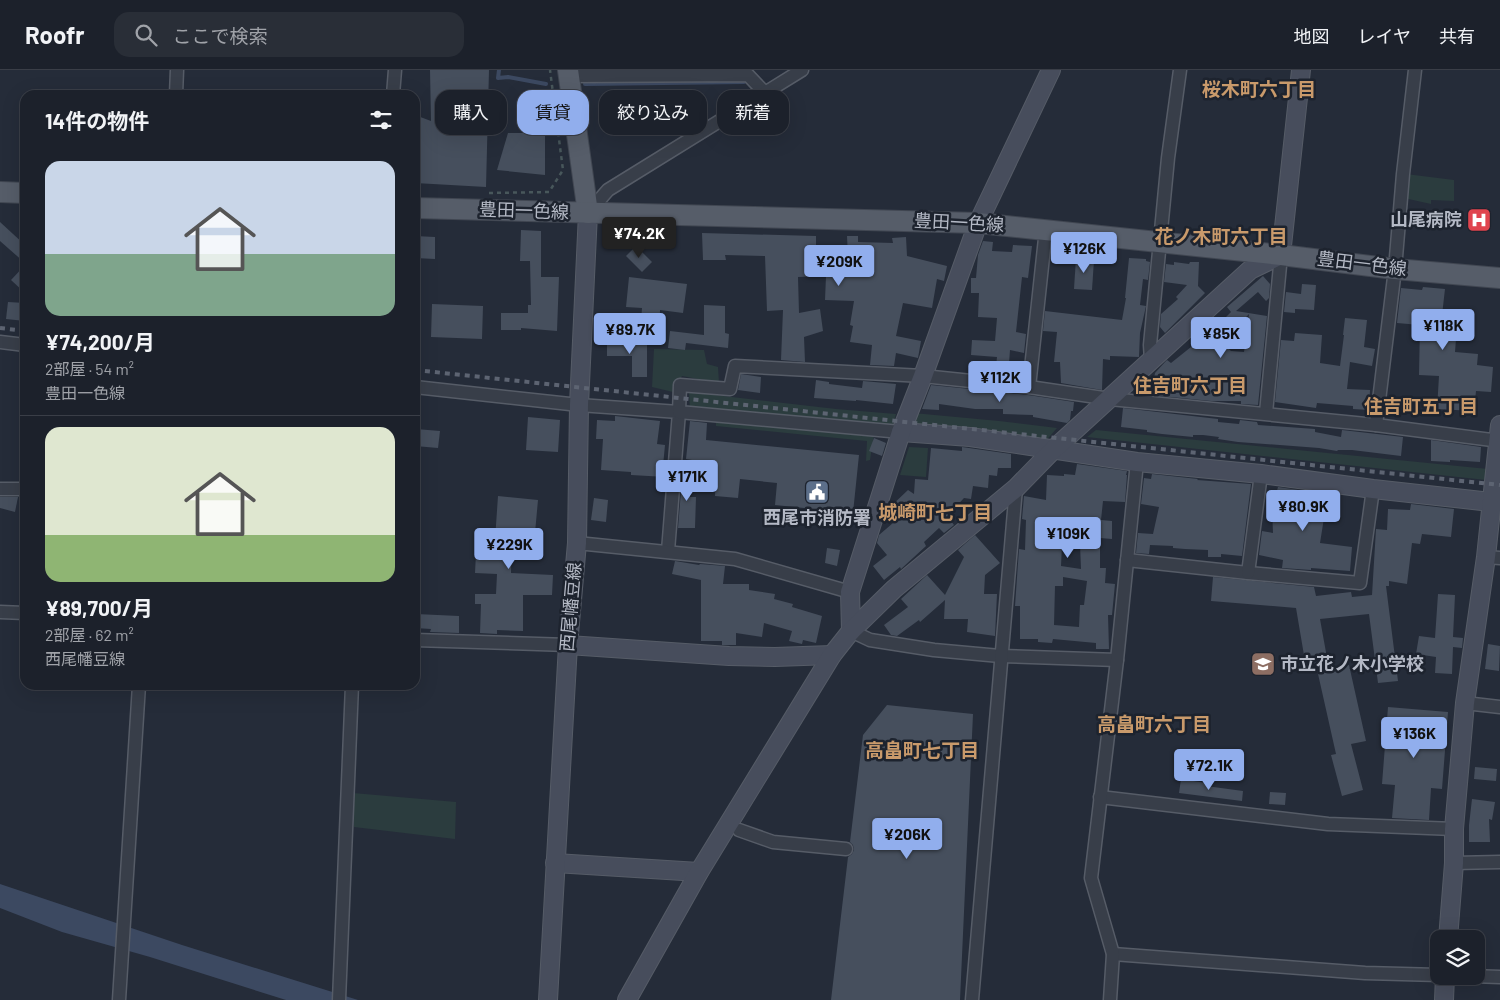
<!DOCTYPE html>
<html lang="ja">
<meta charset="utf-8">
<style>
:root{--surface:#1c212b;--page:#292e37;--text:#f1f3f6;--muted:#a0a3a9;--line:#3a3e47;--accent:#91aeed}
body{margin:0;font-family:Barlow,"Noto Sans JP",sans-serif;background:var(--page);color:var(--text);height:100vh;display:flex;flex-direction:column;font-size:19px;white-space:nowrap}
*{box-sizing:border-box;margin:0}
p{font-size:16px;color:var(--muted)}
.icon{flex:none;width:28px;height:28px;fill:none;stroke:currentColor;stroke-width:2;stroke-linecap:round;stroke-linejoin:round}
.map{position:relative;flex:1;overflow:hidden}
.side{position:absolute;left:20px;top:20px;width:400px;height:600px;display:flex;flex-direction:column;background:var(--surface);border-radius:15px;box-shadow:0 5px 20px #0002,0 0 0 1px var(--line)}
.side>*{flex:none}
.top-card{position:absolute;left:435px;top:20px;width:475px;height:45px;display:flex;gap:10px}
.fabs{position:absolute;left:1430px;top:860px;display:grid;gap:10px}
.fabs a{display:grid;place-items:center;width:55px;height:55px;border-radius:10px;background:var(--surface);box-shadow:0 5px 20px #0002,0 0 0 1px var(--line);font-size:25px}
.price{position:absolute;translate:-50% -42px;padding:0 11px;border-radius:5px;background:var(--accent);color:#111;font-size:16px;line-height:32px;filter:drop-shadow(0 1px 2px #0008)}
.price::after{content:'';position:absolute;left:50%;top:30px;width:15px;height:11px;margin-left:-8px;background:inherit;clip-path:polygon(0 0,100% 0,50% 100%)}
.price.on{background:#222;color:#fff}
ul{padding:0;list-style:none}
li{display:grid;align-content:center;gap:10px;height:265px;padding:0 25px}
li+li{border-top:1px solid var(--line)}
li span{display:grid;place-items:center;height:155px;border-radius:15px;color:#555}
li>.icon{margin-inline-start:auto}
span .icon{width:90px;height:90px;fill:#fffc;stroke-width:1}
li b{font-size:21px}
h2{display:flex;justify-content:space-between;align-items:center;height:60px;padding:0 25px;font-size:21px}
.tag{padding:0 18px;border-radius:15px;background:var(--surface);box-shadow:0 5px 20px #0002,0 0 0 1px var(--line);font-size:18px;line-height:45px}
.tag.on{background:var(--accent);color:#111}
header{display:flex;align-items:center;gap:30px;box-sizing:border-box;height:70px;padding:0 25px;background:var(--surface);border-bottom:1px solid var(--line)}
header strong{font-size:24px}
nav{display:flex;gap:28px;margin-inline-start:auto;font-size:18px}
.search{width:350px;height:45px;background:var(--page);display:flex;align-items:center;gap:12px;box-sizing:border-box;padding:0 18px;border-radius:15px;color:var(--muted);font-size:19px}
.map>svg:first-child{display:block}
</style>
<header>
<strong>Roofr</strong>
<div class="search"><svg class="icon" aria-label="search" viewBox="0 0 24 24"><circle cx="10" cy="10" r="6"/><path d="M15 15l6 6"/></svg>ここで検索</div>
<nav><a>地図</a><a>レイヤ</a><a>共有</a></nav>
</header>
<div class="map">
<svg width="1500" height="930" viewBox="0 0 1500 930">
<rect width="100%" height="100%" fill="#252c39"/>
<g fill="#2b3c3e">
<polygon points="1406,104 1454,110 1454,131 1431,130 1431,134 1404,128"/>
<polygon points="654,279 704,280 707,294 718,297 719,313 682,306 673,322 652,317"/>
<polygon points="689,322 836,339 896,344 892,359 690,340"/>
<polygon points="913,343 999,351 1057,358 1044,373 907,358"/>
<polygon points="716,350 874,365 870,390 866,391 867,371 716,356"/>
<polygon points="1096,360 1488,399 1486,410 1087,367"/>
<polygon points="909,377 928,378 926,407 900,405"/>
<polygon points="353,723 456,732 455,769 354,757"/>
</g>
<polygon fill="#3c4961" points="0,814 182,875 358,930 286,930 150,887 62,862 0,838"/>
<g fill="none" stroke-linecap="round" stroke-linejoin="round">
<g stroke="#3c4961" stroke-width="4">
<polyline points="499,0 498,8 508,7 546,14"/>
<polyline points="585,14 744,12"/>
</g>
</g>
<g fill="#464f5d" fill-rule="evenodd">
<polygon points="430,0 489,0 486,117 415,113 415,45 431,51"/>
<polygon points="508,63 545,63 545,105 497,100"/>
<polygon points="0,152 25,175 25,193 0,171"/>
<polygon points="521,160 541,161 541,207 559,207 557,261 521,258 521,260 501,260 501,243 528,243 528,235 531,235 530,191 520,191"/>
<polygon points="702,163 816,166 816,185 848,187 847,166 858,166 858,172 893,173 892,168 906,167 907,186 947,196 944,211 937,209 932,238 903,233 896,266 921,271 918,288 896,283 894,296 870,295 872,275 850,272 853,256 850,255 854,231 825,230 826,206 798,207 799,243 820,239 823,261 804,267 805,292 781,290 783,240 767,241 765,186 725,185 726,190 703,190"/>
<polygon points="619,164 638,164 639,174 619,174"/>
<polygon points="415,166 435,167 435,189 415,188"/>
<polygon points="983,171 993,172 992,181 1012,182 1013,175 1032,176 1028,208 1022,207 1016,262 1026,264 1024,283 1010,280 1008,307 995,305 997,287 971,285 972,270 995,271 997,248 978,247 979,223 971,223 971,208 976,208 978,185"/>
<polygon points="636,176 652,192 642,202 626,186"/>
<polygon points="1076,188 1094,190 1092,220 1074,219"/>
<polygon points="1129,188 1146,189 1146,191 1150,192 1148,210 1143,209 1140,235 1146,236 1140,263 1139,287 1110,286 1110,290 1103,289 1102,320 1061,313 1060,292 1054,292 1057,262 1043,261 1045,241 1122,250 1126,228 1125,228"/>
<polygon points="1174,192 1189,194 1190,192 1199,192 1198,216 1205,223 1165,263 1160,257 1161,244 1178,229 1176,227 1187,215 1164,212 1166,194 1174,195"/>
<polygon points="25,195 25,223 11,210"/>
<path d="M 1263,206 L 1270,214 L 1269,228 L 1266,231 L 1258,222 L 1236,241 L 1267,246 L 1258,335 L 1241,334 L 1241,331 L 1211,331 L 1151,325 L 1155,303 L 1165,292 L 1167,290 L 1171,293 L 1191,277 L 1208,259 L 1211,262 L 1231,242 L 1227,237 ZM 1249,244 L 1244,282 L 1231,281 L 1222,272 Z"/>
<polygon points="629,207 687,214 683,243 660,240 659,265 640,264 642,238 626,237"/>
<polygon points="1302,214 1316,215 1314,240 1295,239 1295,243 1284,242 1286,222 1301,224"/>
<polygon points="1423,217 1445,219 1441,254 1457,256 1455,282 1478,284 1477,295 1493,297 1491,322 1476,321 1474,341 1437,339 1439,306 1419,305 1420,255 1397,253 1401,218 1422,220"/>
<polygon points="8,232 25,233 25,251 6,249"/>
<polygon points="432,234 483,236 482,269 431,267"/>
<polygon points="704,235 725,236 725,263 729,264 728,278 686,273 685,280 668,278 670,261 704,265"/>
<polygon points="1345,248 1367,250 1364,277 1375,279 1372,296 1350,292 1347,319 1370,320 1369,340 1353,339 1353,336 1317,333 1316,338 1275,332 1281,270 1294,271 1295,263 1322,265 1320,293 1340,296 1344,265 1343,265"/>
<polygon points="607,268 622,269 622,273 647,273 647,307 632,307 632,286 607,286"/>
<polygon points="741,304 761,307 760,323 738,320"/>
<polygon points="816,310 829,312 829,314 862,318 863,311 896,314 893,334 856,330 856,331 814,328"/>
<polygon points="931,315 1028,325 1074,332 1073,341 1071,341 1070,350 1067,353 1033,347 1033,345 1003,344 1003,339 975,339 939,334 939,340 922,339"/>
<polygon points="1123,338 1218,349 1218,352 1239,354 1240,350 1257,352 1258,355 1315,359 1315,362 1341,367 1342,360 1403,367 1401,386 1352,380 1338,380 1337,381 1319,378 1238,372 1218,369 1219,367 1203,365 1193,365 1193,367 1162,364 1147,362 1147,360 1121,357"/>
<polygon points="615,346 660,351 657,374 665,375 663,396 667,396 666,407 631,405 631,402 601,400 603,369 596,369 597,350 615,351"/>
<polygon points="528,347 560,350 558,382 526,380"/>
<polygon points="690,351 707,353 706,370 859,385 853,443 775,435 777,413 740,409 738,428 715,426 716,394 686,389"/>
<polygon points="416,359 440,361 438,378 415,376"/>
<polygon points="874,368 886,373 882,386 869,381"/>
<polygon points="1431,370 1481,377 1480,392 1450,390 1450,392 1431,391"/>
<polygon points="962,377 1011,384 1011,398 998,398 997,406 989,405 988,418 973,416 971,429 964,428 947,446 954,455 944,463 939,458 924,472 926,476 901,499 900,497 884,510 873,496 887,485 877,473 879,465 893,453 886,445 888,439 908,420 914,424 915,409 928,410 931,378 962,381"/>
<path d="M 1077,394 L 1127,401 L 1126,405 L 1127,405 L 1125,432 L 1103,431 L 1101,450 L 1112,451 L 1112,469 L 1100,468 L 1100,498 L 1106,498 L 1105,513 L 1115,514 L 1112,545 L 1108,545 L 1109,579 L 1096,579 L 1096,573 L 1053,569 L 1052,573 L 1038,572 L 1038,569 L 1020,569 L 1020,536 L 1015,536 L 1019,479 L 1025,480 L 1026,450 L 1022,449 L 1024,426 L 1046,430 L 1047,405 L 1064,406 L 1064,404 L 1075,405 ZM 1062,474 L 1080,474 L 1081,499 L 1061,496 ZM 1063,507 L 1087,511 L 1084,535 L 1080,535 L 1079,557 L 1054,555 L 1055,516 L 1063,516 Z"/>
<polygon points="683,397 691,397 690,427 696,427 695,458 678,458"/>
<polygon points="1152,404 1198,409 1197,410 1251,414 1242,486 1221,484 1221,487 1208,487 1208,480 1185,479 1173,478 1173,476 1150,475 1149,484 1136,483 1138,463 1153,464 1159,437 1141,434 1144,408 1151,409"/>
<polygon points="1278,417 1320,423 1320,425 1337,426 1335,449 1324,448 1320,473 1352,477 1350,501 1311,498 1311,500 1282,498 1283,490 1259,485 1262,461 1273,463 1272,439"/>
<polygon points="498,426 538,430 535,463 512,461 511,503 553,505 552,525 523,525 523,561 497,560 497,564 480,563 481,534 475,534 475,524 496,524 497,504 475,503 476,483 494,484"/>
<polygon points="0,427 18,427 15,442 0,438"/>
<polygon points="594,428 608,430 606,452 591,450"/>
<polygon points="1411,434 1454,439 1451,467 1422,464 1420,474 1412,473 1407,514 1389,511 1389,516 1386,516 1398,611 1378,613 1369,544 1320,549 1329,599 1349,595 1366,671 1351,674 1363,720 1342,726 1331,685 1336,684 1316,595 1306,597 1296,538 1211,531 1213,507 1314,517 1316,526 1351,522 1352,527 1372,525 1376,459 1387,460 1388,439 1410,440"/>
<polygon points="975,465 1000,493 985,505 984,524 997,524 995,566 967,562 968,549 944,549 945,530 920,552 919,550 897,566 891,565 884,555 908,537 901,529 927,505 945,525 964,487 958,480"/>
<polygon points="827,478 840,480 837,496 825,493"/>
<polygon points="675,491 699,495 700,494 725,496 723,514 749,514 749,520 775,524 774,529 793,534 792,537 822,546 816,573 803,570 802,574 789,571 792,561 764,553 762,567 736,563 736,575 722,575 722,571 701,571 701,510 672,504"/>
<polygon points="1438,524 1455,525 1453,567 1463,568 1462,578 1453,577 1452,604 1435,603 1436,587 1416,584 1419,566 1435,568"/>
<polygon points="416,544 459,546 459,563 430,562 431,559 415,558"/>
<polygon points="1488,574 1500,576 1499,601 1485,599"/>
<polygon points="887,635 973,644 960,930 831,930 848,787 852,784 854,780 853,775 850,772 863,665"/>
<polygon points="1388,637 1448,642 1442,719 1431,718 1429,750 1392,748 1395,715 1382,714"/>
<polygon points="1475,697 1497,699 1496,711 1474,709"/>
<polygon points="1181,709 1206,713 1206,716 1243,721 1242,731 1179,723"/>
<polygon points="1270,722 1286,723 1285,735 1269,734"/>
<polygon points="1472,729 1495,732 1492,750 1489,749 1490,772 1469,772 1469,755"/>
</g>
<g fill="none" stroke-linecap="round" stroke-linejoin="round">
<defs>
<g id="street">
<polyline points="568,6 748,5 765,23"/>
<polyline points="176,25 177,0"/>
<polyline points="393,25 395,0"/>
<polyline points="588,143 608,120 802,0"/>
<polyline points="0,272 25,275"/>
<polyline points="1151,290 1150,275 1168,88 1180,0"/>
<polyline points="415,317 579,335 679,342 668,481"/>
<polyline points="1029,317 1046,159"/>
<polyline points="1266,343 1281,185"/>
<polyline points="1376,355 1395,199 1403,104 1415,0"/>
<polyline points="901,362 679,342 680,315 730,319 735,296 923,306 1029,317 1110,329 1376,355 1500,371"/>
<polyline points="0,419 25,419"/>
<polyline points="577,473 735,489 850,522"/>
<polyline points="1486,487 1500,488"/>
<polyline points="1127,490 1248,503 1360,513 1373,419"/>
<polyline points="1248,503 1261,404"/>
<polyline points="0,542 25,543"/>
<polyline points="851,561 870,570 934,580 1000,586 1117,590"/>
<polyline points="415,570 568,575"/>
<polyline points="1465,633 1500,637"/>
<polyline points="1100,727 1328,754 1454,759"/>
<polyline points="739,760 773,772 846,779"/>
<polyline points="1454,793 1500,792"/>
<polyline points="1113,884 1365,903 1439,905"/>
<polyline points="1472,906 1500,907"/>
<polyline points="119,930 139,615"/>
<polyline points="339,930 352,615"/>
<polyline points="972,930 1016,418"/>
<polyline points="1110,930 1113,884 1091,808 1117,590 1137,392"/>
</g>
<g id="secondary">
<polyline points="901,362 970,367 1137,392 1261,404 1373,419 1491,432"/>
<polyline points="851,561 850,522 901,362 923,306 978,153 1051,0"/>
<polyline points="568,575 729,586 775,587 832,585"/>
<polyline points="555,793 699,802"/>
<polyline points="1448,869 1454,793 1454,759 1465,633 1486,487 1500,355"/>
<polyline points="548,930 568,575 577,473 579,335 588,143"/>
<polyline points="627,930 699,802 832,585 851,561 894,519 1016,418 1054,379 1250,200 1281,185 1301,0"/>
<polyline points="1444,930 1445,906"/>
</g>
<g id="primary">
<polyline points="568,0 588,143"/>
<polyline points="0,122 25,123"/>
<polyline points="415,138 978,153 1281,185 1395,199 1500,208"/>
</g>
</defs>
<use href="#street" stroke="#565c67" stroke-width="15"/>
<use href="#secondary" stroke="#565c67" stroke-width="20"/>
<use href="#primary" stroke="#414752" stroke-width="22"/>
<polyline stroke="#48575b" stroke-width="2.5" stroke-dasharray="4 4" stroke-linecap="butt" points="489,123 549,122 563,100 550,0"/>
<use href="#street" stroke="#383e49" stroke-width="12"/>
<use href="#secondary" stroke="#474d5c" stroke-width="18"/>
<use href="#primary" stroke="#565d69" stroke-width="20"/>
<g stroke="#5d6472" stroke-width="4" stroke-dasharray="5 5" stroke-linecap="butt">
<polyline points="0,258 25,261"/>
<polyline points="415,300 1500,415"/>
</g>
</g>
<defs>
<symbol id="hospital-square" viewBox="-11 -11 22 22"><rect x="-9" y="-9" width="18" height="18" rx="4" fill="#e0444e" stroke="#1d232e"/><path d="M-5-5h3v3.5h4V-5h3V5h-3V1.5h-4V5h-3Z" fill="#fff"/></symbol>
<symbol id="civic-square" viewBox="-11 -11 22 22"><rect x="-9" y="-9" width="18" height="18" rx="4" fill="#5c6f8a" stroke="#1d232e"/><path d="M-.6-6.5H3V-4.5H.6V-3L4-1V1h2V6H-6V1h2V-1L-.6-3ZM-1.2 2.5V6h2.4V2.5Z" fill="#fff"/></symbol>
<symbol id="school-square" viewBox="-11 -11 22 22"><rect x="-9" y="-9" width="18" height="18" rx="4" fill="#8d6e63" stroke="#1d232e"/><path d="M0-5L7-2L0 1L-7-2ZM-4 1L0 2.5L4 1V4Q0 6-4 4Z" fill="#fff"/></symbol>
</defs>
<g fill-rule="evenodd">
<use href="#hospital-square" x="1465" y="136" width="28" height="28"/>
<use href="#civic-square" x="803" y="408" width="28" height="28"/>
<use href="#school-square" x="1249" y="580" width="28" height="28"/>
</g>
<g text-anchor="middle" stroke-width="5" stroke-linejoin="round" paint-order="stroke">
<g font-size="18" fill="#b4b9c5" stroke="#1d232e">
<text transform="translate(524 141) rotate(2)" y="6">豊田一色線</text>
<text transform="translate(959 153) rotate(3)" y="6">豊田一色線</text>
<text transform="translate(1362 194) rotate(7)" y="6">豊田一色線</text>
<text transform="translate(571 537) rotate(-85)" y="6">西尾幡豆線</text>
</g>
<g font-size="18" font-weight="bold" fill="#b4b9c5" stroke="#1d232e" text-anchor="end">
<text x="1462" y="156">山尾病院</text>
<text x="817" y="454" text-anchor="middle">西尾市消防署</text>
<text x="1280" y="600" text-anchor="start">市立花ノ木小学校</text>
</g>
<g font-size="19" font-weight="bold" fill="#c99a6b" stroke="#1d232e">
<text x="1259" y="26">桜木町六丁目</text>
<text x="1221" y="173">花ノ木町六丁目</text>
<text x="1190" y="322">住吉町六丁目</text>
<text x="1421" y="343">住吉町五丁目</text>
<text x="935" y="449">城崎町七丁目</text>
<text x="1154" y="661">高畠町六丁目</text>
<text x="922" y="687">高畠町七丁目</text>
</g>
</g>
</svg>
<div class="fabs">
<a><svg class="icon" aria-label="layers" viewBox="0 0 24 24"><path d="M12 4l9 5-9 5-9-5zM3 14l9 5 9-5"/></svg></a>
</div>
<b class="price on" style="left:639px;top:189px">¥74.2K</b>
<b class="price" style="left:1084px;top:204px">¥126K</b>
<b class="price" style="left:839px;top:217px">¥209K</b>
<b class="price" style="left:1443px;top:281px">¥118K</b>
<b class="price" style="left:630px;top:285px">¥89.7K</b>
<b class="price" style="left:1221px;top:289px">¥85K</b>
<b class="price" style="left:1000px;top:333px">¥112K</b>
<b class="price" style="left:687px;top:432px">¥171K</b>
<b class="price" style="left:1303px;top:462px">¥80.9K</b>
<b class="price" style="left:1068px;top:489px">¥109K</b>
<b class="price" style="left:509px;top:500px">¥229K</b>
<b class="price" style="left:1414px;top:689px">¥136K</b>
<b class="price" style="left:1209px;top:721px">¥72.1K</b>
<b class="price" style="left:907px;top:790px">¥206K</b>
<div class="top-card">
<a class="tag">購入</a>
<a class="tag on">賃貸</a>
<a class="tag">絞り込み</a>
<a class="tag">新着</a>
</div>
<section class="side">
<h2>14件の物件<svg class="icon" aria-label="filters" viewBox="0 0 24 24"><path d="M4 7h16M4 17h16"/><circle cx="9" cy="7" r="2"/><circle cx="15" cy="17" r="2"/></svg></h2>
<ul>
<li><span style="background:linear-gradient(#c9d6e8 60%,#7fa58c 0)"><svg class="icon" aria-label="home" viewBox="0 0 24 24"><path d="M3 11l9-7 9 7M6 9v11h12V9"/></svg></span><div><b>¥74,200/月</b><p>2部屋 · 54 m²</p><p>豊田一色線</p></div></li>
<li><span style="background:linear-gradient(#dfe7d0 70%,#8fb573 0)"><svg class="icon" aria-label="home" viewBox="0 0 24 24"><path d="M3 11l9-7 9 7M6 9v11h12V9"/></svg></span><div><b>¥89,700/月</b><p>2部屋 · 62 m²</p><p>西尾幡豆線</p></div></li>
</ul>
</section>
</div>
